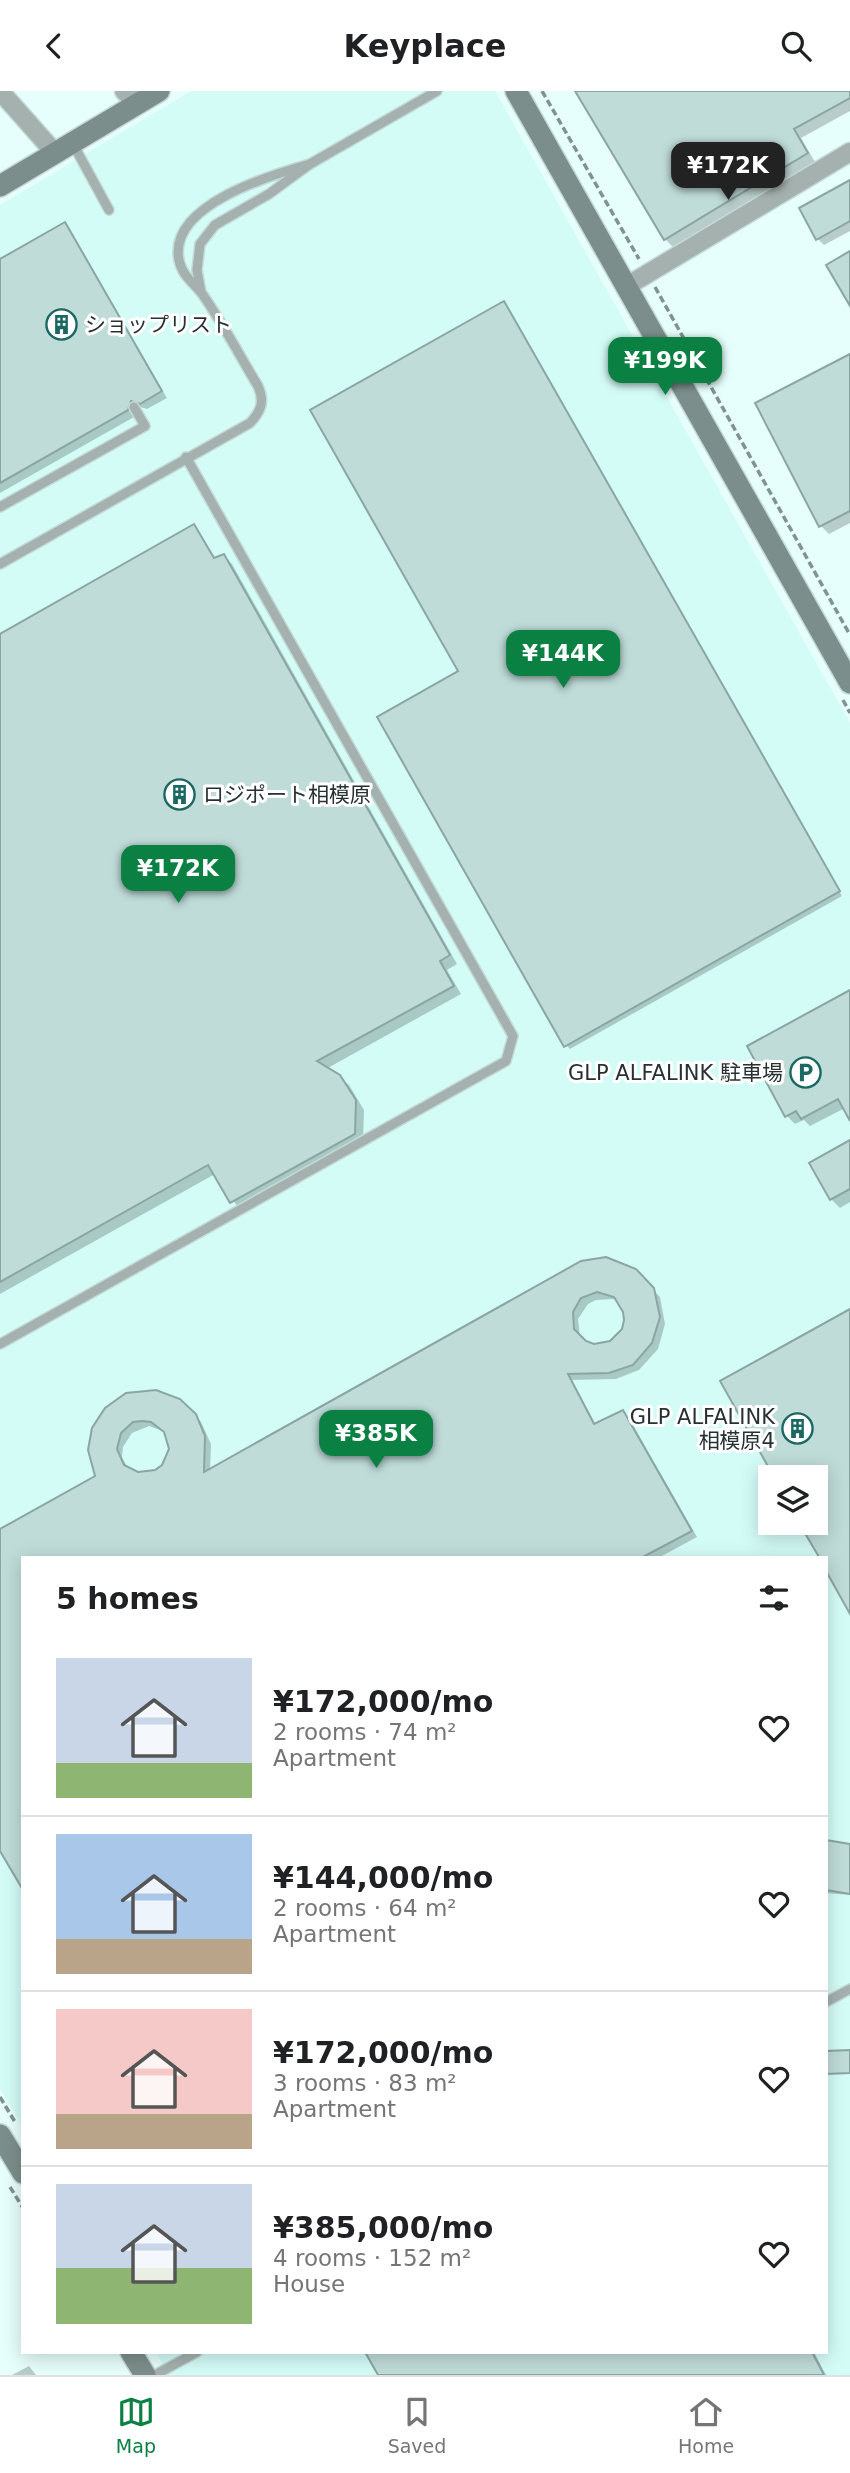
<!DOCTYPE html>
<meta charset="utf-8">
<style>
:root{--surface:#fff;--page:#f6f6f6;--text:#202124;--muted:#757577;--line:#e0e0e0;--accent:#0b8043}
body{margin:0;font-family:"DejaVu Sans","Noto Sans JP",sans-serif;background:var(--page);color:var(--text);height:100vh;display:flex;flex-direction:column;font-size:26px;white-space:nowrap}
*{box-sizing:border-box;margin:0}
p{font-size:23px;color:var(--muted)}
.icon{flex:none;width:38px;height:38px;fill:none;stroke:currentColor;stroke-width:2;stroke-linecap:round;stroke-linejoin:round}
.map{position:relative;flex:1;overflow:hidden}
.drawer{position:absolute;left:21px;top:1465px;width:807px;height:798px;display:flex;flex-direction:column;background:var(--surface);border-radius:0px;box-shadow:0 4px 18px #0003}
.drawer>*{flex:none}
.controls{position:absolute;left:758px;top:1374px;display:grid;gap:14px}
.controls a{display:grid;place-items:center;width:70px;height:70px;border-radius:0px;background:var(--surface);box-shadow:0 4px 18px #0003;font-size:35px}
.price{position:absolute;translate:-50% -60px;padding:0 16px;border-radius:14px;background:var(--accent);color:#fff;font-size:23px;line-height:46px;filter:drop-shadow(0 2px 4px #0008)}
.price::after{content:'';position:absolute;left:50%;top:42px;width:21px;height:16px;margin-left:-10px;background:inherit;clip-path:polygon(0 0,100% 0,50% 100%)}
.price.selected{background:#222;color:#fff}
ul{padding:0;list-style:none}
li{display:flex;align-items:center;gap:21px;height:175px;padding:0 35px}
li+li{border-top:2px solid var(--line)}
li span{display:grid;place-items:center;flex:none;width:196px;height:140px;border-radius:0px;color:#555}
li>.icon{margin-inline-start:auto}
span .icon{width:84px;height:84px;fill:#fffc;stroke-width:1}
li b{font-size:30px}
h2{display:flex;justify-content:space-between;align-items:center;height:84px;padding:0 35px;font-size:30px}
header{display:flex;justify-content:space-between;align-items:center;height:91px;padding:0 35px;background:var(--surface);font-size:32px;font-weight:800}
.tab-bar{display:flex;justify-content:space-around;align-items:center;height:98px;border-top:2px solid var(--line);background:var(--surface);font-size:19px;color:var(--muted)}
.tab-bar a{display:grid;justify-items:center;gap:4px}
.tab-bar .selected{color:var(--accent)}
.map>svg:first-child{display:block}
</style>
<header><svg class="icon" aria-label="back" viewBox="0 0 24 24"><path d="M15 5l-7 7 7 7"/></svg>Keyplace<svg class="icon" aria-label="search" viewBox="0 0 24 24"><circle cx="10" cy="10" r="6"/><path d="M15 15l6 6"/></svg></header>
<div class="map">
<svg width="850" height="2284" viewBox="0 0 850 2284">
<rect width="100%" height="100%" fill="#e7fffc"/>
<path fill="#d4fcf7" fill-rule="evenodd" d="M 191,0 L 495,0 L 850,632 L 850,2284 L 168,2284 L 156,2261 L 826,2261 L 826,1466 L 23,1466 L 23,2036 L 0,1998 L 0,114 ZM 770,1386 L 816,1386 L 816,1432 L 770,1432 Z"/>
<g fill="#0003" fill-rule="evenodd">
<polygon points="577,0 850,0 850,20 801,47 815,71 674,157 665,148"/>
<polygon points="850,91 850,140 824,154 818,148"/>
<polygon points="64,134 167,307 147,318 137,315 134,326 0,402 0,170"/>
<polygon points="504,212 842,805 570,958 566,954 461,581"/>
<polygon points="850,265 850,432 829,443 821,435"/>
<polygon points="194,435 216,468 223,465 232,473 457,873 447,879 461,903 326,978 349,994 364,1019 363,1052 240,1119 215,1083 0,1203 0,545"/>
<polygon points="850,901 850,1026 845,1017 810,1035 804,1029 795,1033 787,1025"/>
<polygon points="850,1051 850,1111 840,1117 831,1108"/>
<path d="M 635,1180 L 660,1206 L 665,1233 L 658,1258 L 639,1279 L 616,1288 L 572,1289 L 596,1334 L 623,1321 L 629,1327 L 697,1446 L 660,1466 L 23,1466 L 0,1756 L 0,1440 L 97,1386 L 93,1338 L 179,1309 L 201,1331 L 211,1353 L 210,1380 ZM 614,1208 L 625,1220 L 623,1238 L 611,1252 L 594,1255 L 585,1252 L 580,1246 L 578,1228 L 588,1213 L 596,1209 ZM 149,1335 L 166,1341 L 171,1358 L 163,1375 L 156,1380 L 138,1383 L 128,1378 L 122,1366 L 123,1356 L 132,1342 Z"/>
<polygon points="850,1220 850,1519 826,1476 826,1466 821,1466 801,1432 816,1432 816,1386 776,1386"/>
<polygon points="826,1751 850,1754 850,1804 826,1802"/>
<polygon points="367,2261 814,2261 826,2284 380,2284"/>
<polygon points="29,2275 36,2284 12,2284"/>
</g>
<g fill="#bfdcd9" stroke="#8aa6a3" stroke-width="2" fill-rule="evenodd">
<polygon points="575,0 850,0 850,7 794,38 808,62 664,149"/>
<polygon points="850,89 850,130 816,149 799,117"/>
<polygon points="65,131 162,300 140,313 131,310 128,319 0,392 0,168"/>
<polygon points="850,160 850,215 826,174"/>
<polygon points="504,210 840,800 564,956 377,626 458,580 310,319"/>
<polygon points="850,263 850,420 819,436 755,312"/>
<polygon points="194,433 214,467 224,463 450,864 440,870 454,895 317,970 340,984 356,1009 355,1043 230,1112 208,1074 0,1191 0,543"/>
<polygon points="850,899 850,1030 838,1008 801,1028 796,1020 785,1026 747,955"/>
<polygon points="850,1049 850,1098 830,1109 809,1072"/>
<path d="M 606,1166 L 636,1178 L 654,1197 L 660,1226 L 652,1252 L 633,1274 L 609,1282 L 568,1283 L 594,1333 L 623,1319 L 692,1440 L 643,1466 L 23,1466 L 23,1799 L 0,1760 L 0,1438 L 95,1385 L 88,1359 L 92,1337 L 105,1317 L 126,1302 L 156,1299 L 180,1308 L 196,1323 L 205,1345 L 204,1381 L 581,1170 ZM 597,1201 L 614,1206 L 623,1221 L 624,1229 L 622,1238 L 610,1250 L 594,1253 L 586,1250 L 574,1238 L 573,1221 L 581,1207 ZM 142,1330 L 151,1331 L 164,1341 L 169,1358 L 162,1374 L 155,1379 L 138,1381 L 124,1374 L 117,1358 L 121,1342 L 133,1331 Z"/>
<polygon points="850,1218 850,1523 826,1480 826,1466 819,1466 799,1432 816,1432 816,1386 774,1386 720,1290"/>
<polygon points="826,1749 850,1753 850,1803 826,1799"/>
<polygon points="850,1959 850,1982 826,1983 826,1960"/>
<polygon points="365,2261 812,2261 824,2284 378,2284"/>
</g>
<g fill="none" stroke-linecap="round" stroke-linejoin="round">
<defs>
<g id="lane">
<polyline points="73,53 109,119"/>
<polyline points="201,201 197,179 200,153 215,134 269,103 310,73 437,0"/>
<polyline points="0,416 145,335 134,316"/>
<path d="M 0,473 L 250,332 C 261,320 265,311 258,295 C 240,265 223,233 203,204 C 194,192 182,185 179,169 C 168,114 271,84 310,73"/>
<polyline points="0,1253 506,970 513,945 186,366"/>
<polyline points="826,1911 850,1898"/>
<polyline points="155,2284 197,2261"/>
</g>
<g id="street">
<polyline points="0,0 55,62"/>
<polyline points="124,0 137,13"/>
<polyline points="627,195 850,61"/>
</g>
<g id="secondary">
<polyline points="516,0 850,592"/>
<polyline points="0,95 159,0"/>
<polyline points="0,2044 23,2082"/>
<polyline points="131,2261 145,2284"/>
</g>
</defs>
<use href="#lane" stroke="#c4dad7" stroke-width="12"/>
<use href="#street" stroke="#c4dad7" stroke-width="21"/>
<use href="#secondary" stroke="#c4dad7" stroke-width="24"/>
<g stroke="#819290" stroke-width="3.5" stroke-dasharray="7 3.5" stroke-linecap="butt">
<polyline points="542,0 639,168"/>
<polyline points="655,196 850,544"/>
<polyline points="843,609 850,622"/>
<polyline points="0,2006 15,2031"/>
<polyline points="10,2096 23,2117"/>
</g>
<use href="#lane" stroke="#a4b1af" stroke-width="9"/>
<use href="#street" stroke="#a4b1af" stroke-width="18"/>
<use href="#secondary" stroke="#7c8e8b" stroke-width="21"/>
</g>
<defs>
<symbol id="building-ring" viewBox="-11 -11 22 22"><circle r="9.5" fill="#fff" stroke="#1b6761" stroke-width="1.5"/><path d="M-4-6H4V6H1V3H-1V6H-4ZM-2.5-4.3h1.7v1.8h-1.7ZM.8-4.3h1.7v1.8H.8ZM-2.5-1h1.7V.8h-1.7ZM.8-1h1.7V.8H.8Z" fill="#1b6761"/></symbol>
<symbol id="parking-ring" viewBox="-11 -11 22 22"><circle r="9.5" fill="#fff" stroke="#1b6761" stroke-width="1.5"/><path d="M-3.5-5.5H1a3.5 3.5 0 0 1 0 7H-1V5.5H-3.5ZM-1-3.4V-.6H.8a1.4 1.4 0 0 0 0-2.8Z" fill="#1b6761"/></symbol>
</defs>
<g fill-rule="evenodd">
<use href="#building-ring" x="44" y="216" width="35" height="35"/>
<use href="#building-ring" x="162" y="686" width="35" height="35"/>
<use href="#parking-ring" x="788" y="964" width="35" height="35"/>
<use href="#building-ring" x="780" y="1320" width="35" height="35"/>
</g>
<g text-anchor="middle" stroke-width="6" stroke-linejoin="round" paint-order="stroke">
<g font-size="21" fill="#263130" stroke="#fff" text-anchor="start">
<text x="85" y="241">ショップリスト</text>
<text x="203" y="711">ロジポート相模原</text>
<text x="783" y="989" text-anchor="end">GLP ALFALINK 駐車場</text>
<text x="775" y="1333" text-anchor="end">GLP ALFALINK<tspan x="775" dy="24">相模原4</tspan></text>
</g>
</g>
</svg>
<div class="controls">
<a><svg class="icon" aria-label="layers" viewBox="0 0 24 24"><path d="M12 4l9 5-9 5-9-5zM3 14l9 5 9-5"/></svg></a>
</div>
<b class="price selected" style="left:728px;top:111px">¥172K</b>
<b class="price" style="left:665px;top:306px">¥199K</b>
<b class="price" style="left:563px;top:599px">¥144K</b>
<b class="price" style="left:178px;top:814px">¥172K</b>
<b class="price" style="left:376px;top:1379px">¥385K</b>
<section class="drawer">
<h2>5 homes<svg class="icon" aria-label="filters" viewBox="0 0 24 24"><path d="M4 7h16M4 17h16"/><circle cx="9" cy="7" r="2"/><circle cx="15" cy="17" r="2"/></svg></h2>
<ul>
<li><span style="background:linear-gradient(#c9d6e8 75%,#8fb573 0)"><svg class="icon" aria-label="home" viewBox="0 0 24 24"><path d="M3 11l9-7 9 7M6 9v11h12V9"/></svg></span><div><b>¥172,000/mo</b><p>2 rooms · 74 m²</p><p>Apartment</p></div><svg class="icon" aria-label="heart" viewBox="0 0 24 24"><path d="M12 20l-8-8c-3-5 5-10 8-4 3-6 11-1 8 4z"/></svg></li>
<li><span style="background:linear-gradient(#a9c7e8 75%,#b9a48a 0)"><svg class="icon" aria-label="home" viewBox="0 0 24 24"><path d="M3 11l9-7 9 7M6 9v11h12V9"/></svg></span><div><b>¥144,000/mo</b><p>2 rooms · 64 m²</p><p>Apartment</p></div><svg class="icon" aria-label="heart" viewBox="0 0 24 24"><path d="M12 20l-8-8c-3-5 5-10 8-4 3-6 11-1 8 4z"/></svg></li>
<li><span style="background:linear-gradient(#f6c9c9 75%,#b9a48a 0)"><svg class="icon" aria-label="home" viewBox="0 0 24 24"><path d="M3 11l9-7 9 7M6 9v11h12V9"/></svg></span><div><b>¥172,000/mo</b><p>3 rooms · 83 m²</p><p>Apartment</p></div><svg class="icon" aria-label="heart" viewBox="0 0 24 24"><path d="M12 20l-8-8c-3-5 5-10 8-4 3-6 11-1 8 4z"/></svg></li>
<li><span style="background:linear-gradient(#c9d6e8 60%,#8fb573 0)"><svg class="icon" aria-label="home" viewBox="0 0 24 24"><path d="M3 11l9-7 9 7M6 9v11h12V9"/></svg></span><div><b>¥385,000/mo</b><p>4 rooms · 152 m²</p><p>House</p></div><svg class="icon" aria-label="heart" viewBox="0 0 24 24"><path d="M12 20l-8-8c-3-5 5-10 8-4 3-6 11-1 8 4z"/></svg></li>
</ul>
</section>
</div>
<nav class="tab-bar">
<a class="selected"><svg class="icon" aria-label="map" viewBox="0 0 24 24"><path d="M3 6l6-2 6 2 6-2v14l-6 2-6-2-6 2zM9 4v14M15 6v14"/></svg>Map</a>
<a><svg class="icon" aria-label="saved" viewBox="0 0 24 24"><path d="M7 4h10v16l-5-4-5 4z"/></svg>Saved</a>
<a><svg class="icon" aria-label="home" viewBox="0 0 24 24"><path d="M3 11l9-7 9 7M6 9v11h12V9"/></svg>Home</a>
</nav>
